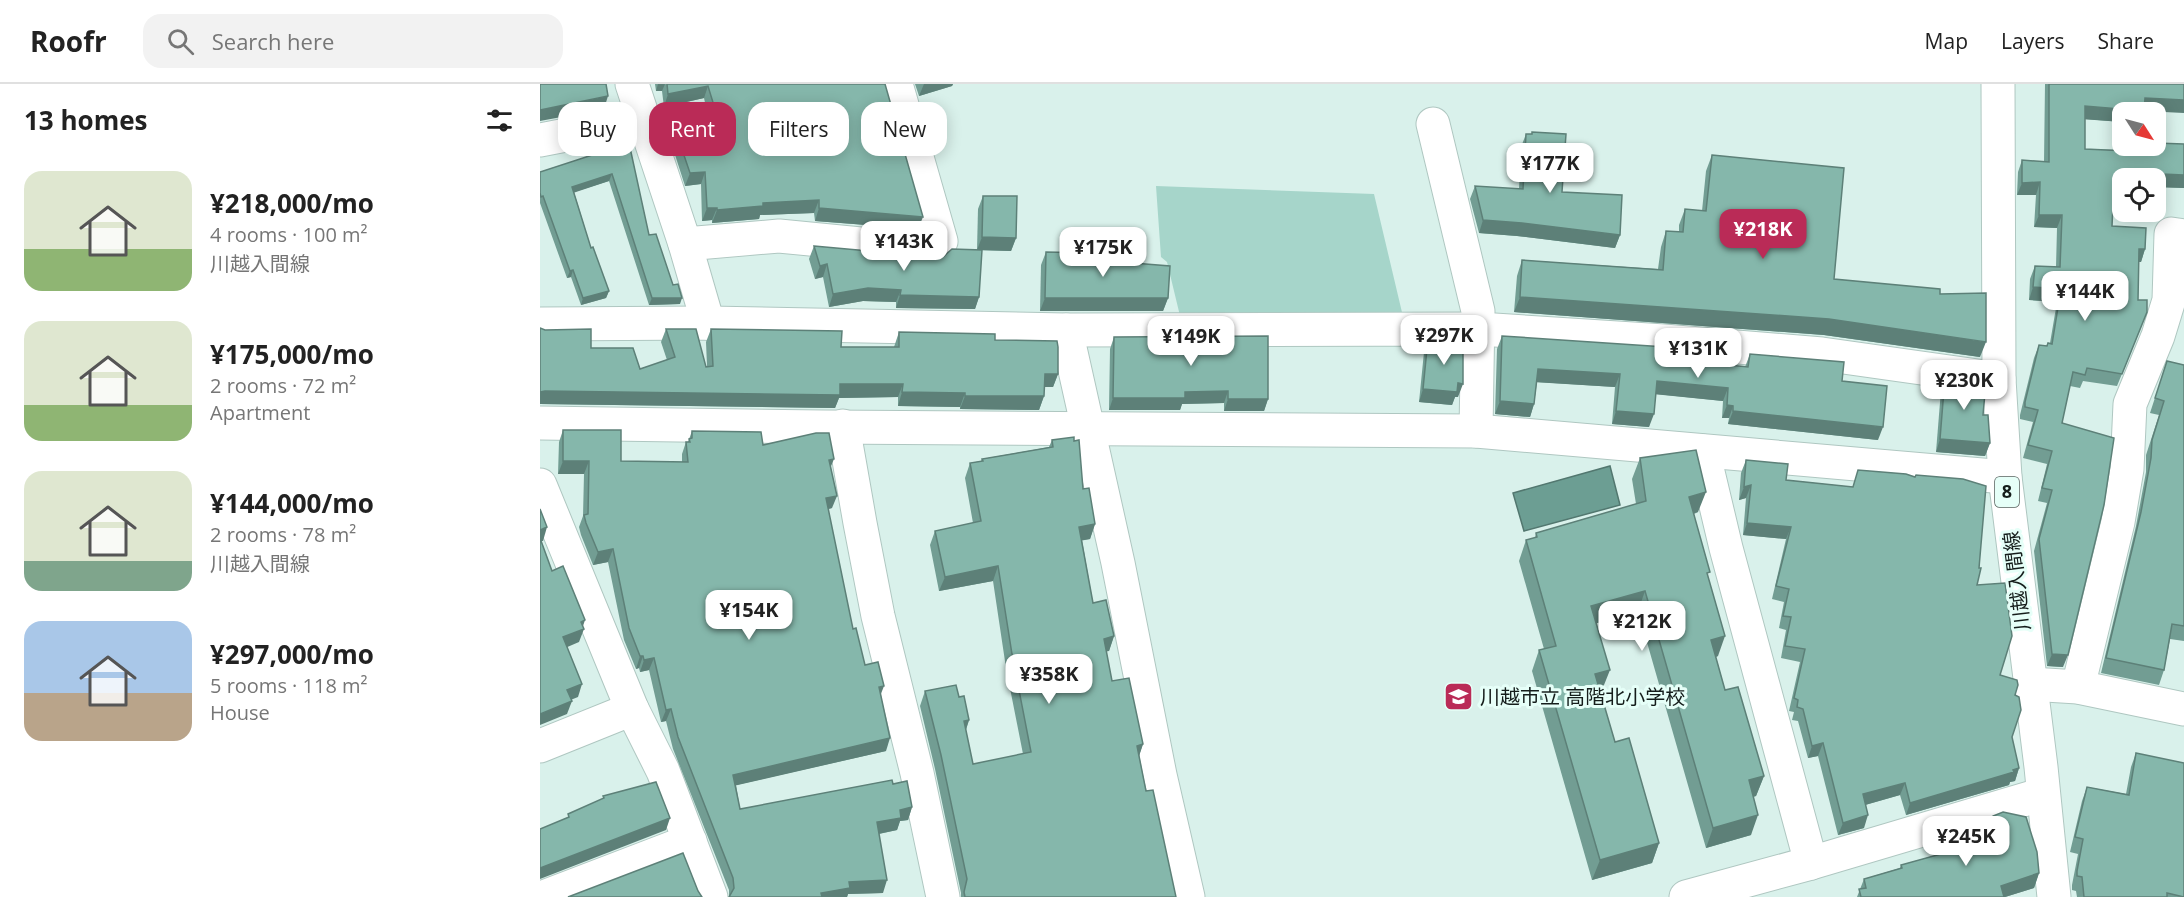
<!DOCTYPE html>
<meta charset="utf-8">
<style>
:root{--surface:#fff;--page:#f2f2f2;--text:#222;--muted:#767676;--line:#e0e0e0;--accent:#ba2b57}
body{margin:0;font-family:"Open Sans","Noto Sans JP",sans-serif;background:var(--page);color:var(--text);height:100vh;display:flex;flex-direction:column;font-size:22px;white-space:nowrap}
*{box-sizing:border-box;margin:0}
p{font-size:20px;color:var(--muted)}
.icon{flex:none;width:33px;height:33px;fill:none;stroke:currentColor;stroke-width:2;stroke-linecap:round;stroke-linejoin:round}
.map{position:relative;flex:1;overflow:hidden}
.panel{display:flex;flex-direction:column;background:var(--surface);width:540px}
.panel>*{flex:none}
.top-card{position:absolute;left:18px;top:18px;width:570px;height:54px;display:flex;gap:12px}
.needle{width:39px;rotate:126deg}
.fabs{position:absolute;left:1572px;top:18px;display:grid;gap:12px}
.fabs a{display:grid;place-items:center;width:54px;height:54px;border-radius:12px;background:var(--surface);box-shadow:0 3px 15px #0003;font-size:30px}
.price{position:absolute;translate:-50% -51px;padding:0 14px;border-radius:12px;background:#fff;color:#222;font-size:20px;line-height:39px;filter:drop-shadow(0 2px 3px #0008)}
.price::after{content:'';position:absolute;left:50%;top:36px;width:18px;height:14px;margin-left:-9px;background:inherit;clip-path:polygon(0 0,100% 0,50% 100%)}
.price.on{background:var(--accent);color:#fff}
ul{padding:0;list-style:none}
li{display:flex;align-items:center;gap:18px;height:150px;padding:0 24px}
li span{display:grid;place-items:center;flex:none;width:168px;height:120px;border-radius:18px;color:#555}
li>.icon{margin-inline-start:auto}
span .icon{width:72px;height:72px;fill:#fffc;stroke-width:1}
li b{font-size:26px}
h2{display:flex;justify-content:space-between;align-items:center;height:72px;padding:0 24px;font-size:26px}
.pill{padding:0 21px;border-radius:18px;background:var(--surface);box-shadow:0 3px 15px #0003;font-size:21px;line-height:54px}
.pill.on{background:var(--accent);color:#fff}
header{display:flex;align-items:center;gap:36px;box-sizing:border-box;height:84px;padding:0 30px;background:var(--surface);border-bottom:2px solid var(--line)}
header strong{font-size:28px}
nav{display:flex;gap:33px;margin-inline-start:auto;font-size:21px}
.search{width:420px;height:54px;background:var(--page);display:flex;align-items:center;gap:15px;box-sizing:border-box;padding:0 21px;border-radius:18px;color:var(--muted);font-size:22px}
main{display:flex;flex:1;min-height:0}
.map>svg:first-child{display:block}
</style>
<header>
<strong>Roofr</strong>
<div class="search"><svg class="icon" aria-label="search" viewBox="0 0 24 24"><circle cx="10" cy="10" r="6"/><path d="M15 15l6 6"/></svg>Search here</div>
<nav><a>Map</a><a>Layers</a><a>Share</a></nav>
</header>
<main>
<section class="panel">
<h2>13 homes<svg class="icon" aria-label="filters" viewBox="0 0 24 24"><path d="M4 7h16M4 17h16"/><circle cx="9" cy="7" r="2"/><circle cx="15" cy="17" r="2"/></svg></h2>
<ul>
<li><span style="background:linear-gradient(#dfe7d0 65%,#8fb573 0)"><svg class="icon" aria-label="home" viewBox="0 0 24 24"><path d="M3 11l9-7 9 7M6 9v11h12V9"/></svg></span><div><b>¥218,000/mo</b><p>4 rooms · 100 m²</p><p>川越入間線</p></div></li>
<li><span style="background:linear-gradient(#dfe7d0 70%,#8fb573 0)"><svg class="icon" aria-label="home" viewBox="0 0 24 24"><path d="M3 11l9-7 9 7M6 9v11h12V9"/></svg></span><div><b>¥175,000/mo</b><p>2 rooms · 72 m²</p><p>Apartment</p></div></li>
<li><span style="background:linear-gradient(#dfe7d0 75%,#7fa58c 0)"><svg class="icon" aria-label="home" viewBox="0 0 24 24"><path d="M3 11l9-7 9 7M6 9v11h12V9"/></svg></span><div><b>¥144,000/mo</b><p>2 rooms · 78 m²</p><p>川越入間線</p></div></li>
<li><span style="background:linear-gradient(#a9c7e8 60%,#b9a48a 0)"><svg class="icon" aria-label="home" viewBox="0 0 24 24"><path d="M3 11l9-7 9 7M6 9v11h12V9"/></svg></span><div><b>¥297,000/mo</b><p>5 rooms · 118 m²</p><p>House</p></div></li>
</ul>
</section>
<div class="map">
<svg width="1644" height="813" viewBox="0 0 1644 813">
<rect width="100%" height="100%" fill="#d9f1eb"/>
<polygon fill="#a6d5ca" points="616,102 834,110 865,241 641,236 627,178 621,173"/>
<polygon fill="#6c9e93" stroke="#52776f" stroke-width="1.5" points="1070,382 1080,421 984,447 973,409"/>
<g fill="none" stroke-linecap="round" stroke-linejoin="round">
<defs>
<g id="minor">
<polyline points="92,0 145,160 239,152 392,167 401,157 356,0"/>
<polyline points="893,40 938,227 936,347"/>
<polyline points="0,56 103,36"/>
<polyline points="145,160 168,239"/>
<polyline points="0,240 168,239 526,246 939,245 1124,257 1282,270 1459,295"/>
<polyline points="526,246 578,479 620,691 648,813"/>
<polyline points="0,339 284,343 936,347 1465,393"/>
<polyline points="303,342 320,439 338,532 377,689 403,813"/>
<polyline points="1163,367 1186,464 1271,779"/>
<polyline points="0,401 92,625 123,687 171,813"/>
<polyline points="1490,600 1538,603 1644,625"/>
<polyline points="1538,603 1578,438 1587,385 1590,320 1618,252 1629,216 1631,150 1644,152"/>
<polyline points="0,662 92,625"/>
<polyline points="4,813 150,757"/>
<polyline points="1146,813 1271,779 1503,710"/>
</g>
<polyline id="major" points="1458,0 1459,295 1465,393 1501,683 1514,813"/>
</defs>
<use href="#minor" stroke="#afc7c1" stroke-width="35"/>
<use href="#major" stroke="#afc7c1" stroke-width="35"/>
<use href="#minor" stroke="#fff" stroke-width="33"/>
<use href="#major" stroke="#fff" stroke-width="33"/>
</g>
<g fill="#729d93">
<polygon points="115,0 345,0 378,145 275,137 274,129 220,131 219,135 172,139 172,136 162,137 161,100 145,102 129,52 133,39 167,28 164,14 124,23 122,7 116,7"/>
<polygon points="375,0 413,0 412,2 379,12"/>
<polygon points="1505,0 1644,0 1603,28 1582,28 1582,38 1545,35 1545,65 1584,66 1586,62 1644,60 1644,104 1616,103 1582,94 1582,111 1574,110 1572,142 1605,165 1601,178 1599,178 1598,216 1602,241 1577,302 1543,297 1540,304 1530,302 1522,339 1523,583 1507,582 1494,467 1507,419 1498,417 1507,380 1483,374 1493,338 1480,335 1480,331 1494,274 1499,261 1507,262 1510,259 1517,218 1489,216 1490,195 1495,182 1516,183 1517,144 1494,143 1496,111 1477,111 1478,88 1482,76 1504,78"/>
<polygon points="992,48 1022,108 1080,151 1075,164 977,152 939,149 930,115 935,102 979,105 981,63 986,50 992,50"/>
<polygon points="89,59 109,151 140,220 109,221 69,97 34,108 51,164 69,207 66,214 41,221 31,193 27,194 0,119 0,88"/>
<polygon points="1172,71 1294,195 1400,210 1440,273 1284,251 974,228 977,192 982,176 1118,185 1121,163 1126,147 1139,148 1139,141 1145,125 1162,127 1166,87"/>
<polygon points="443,112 476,154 471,167 437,166 438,125"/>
<polygon points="274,162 439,213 435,225 356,224 356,218 323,217 289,223 283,193 275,195 269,175"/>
<polygon points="506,168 550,178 628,214 623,227 500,227 501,181"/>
<polygon points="126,245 166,283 167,282 166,258 171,245 301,263 354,263 359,248 455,256 518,290 513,303 504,303 504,312 499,326 420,325 420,323 358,322 358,313 299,314 295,324 0,320 51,264 100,285 127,276 121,258"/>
<polygon points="962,252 1168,279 1205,283 1210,270 1302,297 1338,356 1188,340 1189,334 1182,334 1183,317 1116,310 1109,343 1072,340 1075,303 997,298 994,320 990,333 955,330 957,265"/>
<polygon points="574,253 728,315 724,327 684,327 684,319 642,320 640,326 569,326 570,265"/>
<polygon points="888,255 918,313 915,313 912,321 879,318 884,268"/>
<polygon points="1627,277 1644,281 1644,557 1630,555 1624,586 1619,601 1561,589 1596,442 1606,388 1606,371 1619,331 1610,329"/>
<polygon points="1405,293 1443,331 1450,359 1445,372 1396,368 1401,306"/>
<polygon points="23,346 81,377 142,378 142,370 146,358 148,358 152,347 223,361 291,383 292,424 288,425 313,545 325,581 341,611 346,667 196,701 200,725 353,700 372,723 368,736 360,737 357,746 339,750 343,809 308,810 307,813 189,813 189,806 133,665 126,637 121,638 109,586 100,588 99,584 96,585 84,556 68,478 53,481 41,451 39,443 43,432 44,390 18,390 19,358"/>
<polygon points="512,356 543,405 555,440 550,455 542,456 553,519 574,552 569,567 566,567 572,597 603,660 599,672 606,707 636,813 421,813 421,809 395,685 380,622 385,607 419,613 429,636 426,646 433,680 483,670 466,584 453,497 399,507 390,461 395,447 433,439 425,394 430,379 441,377 442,375 509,363"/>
<polygon points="1100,374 1158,428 1154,430 1168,493 1178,572 1176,573 1185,606 1224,692 1216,712 1213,713 1211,751 1166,764 1098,527 1056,539 1062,606 1060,607 1075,658 1119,759 1112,779 1052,796 992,587 999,566 1004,565 979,477 986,456 995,454 996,449 1096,420 1092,395"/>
<polygon points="1206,376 1246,396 1313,403 1318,386 1437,501 1460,591 1475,611 1472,653 1479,684 1475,697 1470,698 1469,701 1366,731 1360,711 1325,721 1324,744 1298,751 1278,672 1268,674 1258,637 1252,636 1254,628 1249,627 1260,578 1241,574 1246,546 1239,544 1244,518 1232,515 1246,455 1203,451 1206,414 1199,416 1201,389"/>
<polygon points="1596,669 1644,813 1537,813 1536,807 1532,806 1532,801 1538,770 1530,768 1542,717 1547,703 1586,710 1591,683"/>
<polygon points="1453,732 1499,789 1494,804 1465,813 1317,813 1324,795 1360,784 1361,781 1446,757 1448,746"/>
</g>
<g fill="#5d8078">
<polygon points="118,0 125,0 122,7 116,7"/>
<polygon points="384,0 413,0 412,2 379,12"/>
<polygon points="168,2 164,14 124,23 128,10"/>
<polygon points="68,12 64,25 0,37 0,26"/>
<polygon points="1605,14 1644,16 1644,29 1604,27 1603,28 1582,28 1582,38 1541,35 1545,22"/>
<polygon points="165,88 161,100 145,102 150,89"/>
<polygon points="1600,89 1644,91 1644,104 1616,103 1616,94 1598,94"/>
<polygon points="72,90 69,97 30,110 32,103"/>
<polygon points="1574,97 1582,98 1582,111 1569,110"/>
<polygon points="1500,98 1496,111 1477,111 1482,99"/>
<polygon points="279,116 274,129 220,131 219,135 172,139 177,126 223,119"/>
<polygon points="167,124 177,124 172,136 162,137"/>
<polygon points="279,124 383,133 378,145 275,137"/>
<polygon points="1499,131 1522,131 1517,144 1494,143"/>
<polygon points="943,136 982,139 1080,151 1075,164 977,152 939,149"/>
<polygon points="442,153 476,154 471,167 437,166"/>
<polygon points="1599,165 1605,165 1601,178 1595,178"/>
<polygon points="287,180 283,193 275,195 280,182"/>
<polygon points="33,186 31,193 27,194 30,187"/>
<polygon points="1493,203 1521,205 1517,218 1489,216"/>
<polygon points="328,204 361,206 356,218 323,217 289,223 293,210"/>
<polygon points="69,207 66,214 41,221 43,214"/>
<polygon points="360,211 439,213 435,225 356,224"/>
<polygon points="980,213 1289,235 1446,258 1440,273 1284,251 974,228"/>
<polygon points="112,214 142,214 140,220 109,221"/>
<polygon points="505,214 628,214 623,227 500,227"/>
<polygon points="998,285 1080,290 1075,303 993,298"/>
<polygon points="505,290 518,290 513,303 500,303"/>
<polygon points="1117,297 1188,304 1183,317 1113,310"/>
<polygon points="918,299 923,300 918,313 915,313 912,321 879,318 883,305"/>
<polygon points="300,300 363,300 358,313 299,314 295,324 0,320 0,308 5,307"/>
<polygon points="688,307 684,319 642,320 640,326 569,326 573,314 645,308"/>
<polygon points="362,308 425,309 420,323 358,322"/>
<polygon points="425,312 504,312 499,326 420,325"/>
<polygon points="688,315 728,315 724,327 684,327"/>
<polygon points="960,317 994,320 990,333 955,330"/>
<polygon points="1187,321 1193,322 1189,334 1182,334"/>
<polygon points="1076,327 1114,330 1109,343 1072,340"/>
<polygon points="1193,327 1343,343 1338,356 1188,340"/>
<polygon points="1400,355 1450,359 1445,372 1396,368"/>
<polygon points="294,375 289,387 289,376"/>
<polygon points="23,377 49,377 44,390 18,390"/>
<polygon points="1211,401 1206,414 1199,416 1204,403"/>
<polygon points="1166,408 1158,428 1141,433 1149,413"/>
<polygon points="297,412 292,424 281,427 286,414"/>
<polygon points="1207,439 1251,443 1246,455 1203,451"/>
<polygon points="555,440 550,455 534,458 539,443"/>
<polygon points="7,443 3,457 0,457 0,446"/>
<polygon points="73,465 68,478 53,481 58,468"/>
<polygon points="458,482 453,497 399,507 405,493"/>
<polygon points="1105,507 1098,527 1044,543 1051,522"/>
<polygon points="45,536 42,545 44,545 39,558 18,567 23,553 41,538"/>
<polygon points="574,552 569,567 558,569 564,555"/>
<polygon points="1185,552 1178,572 1164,577 1171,556"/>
<polygon points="1512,570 1528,571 1523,583 1507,582"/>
<polygon points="100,572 103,572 99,584 96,585"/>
<polygon points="114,574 109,586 100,588 104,576"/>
<polygon points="1070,586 1062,606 1048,610 1055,590"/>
<polygon points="42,600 38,613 23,619 27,606"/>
<polygon points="344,602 339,615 339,603"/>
<polygon points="32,617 27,630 0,641 0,630"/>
<polygon points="131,625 126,637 121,638 126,626"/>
<polygon points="429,636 424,651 424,637"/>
<polygon points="350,654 346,667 189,703 193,691"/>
<polygon points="1283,659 1278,672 1268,674 1272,662"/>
<polygon points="603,660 598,675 597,662"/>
<polygon points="1479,684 1475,697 1470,698 1469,701 1366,731 1370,719"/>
<polygon points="1224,692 1216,712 1201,716 1209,696"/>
<polygon points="1365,699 1360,711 1318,723 1323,710"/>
<polygon points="372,723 368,736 360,737 357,746 333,751 337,738 360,726"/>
<polygon points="1218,731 1211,751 1166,764 1173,744"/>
<polygon points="1328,731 1324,744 1298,751 1303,739"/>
<polygon points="130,734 126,746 0,795 0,784 1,783"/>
<polygon points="1119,759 1112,779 1052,796 1060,776"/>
<polygon points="1499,789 1494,804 1465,813 1457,813 1461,802"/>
<polygon points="347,796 343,809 308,810 307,813 280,813 281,809 309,798"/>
</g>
<g fill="#85b7ab" stroke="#5d8078" stroke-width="1.5">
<polygon points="0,0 66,0 68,12 0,26"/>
<polygon points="127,0 345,0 383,133 279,124 279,116 223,119 223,122 177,126 177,124 167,124 165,88 150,89 133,39 175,25 168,2 128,10"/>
<polygon points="1509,0 1644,0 1644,16 1605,14 1604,27 1545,22 1545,65 1587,67 1587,62 1616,62 1616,59 1644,60 1644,91 1600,89 1600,94 1582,94 1582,98 1574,97 1572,142 1606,144 1605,165 1599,165 1598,216 1607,216 1607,228 1582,290 1547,284 1545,291 1533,288 1522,339 1574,354 1564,421 1528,571 1512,570 1499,455 1512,406 1502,404 1512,367 1488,361 1498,326 1485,323 1485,318 1499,261 1507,262 1508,259 1512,260 1521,205 1493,203 1495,182 1520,183 1522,131 1499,131 1500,98 1482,99 1482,76 1509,78"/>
<polygon points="992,48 1026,50 1022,108 1082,111 1080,151 982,139 943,136 935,102 983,105 986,50 992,50"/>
<polygon points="89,59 109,151 116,150 133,201 138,200 142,214 112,214 72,90 32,103 51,164 53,163 69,207 43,214 33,186 30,187 3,112 1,113 0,109 0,88"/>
<polygon points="1172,71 1304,84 1294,195 1400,205 1400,210 1446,209 1446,258 1289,235 980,213 982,176 1123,186 1126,147 1143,148 1145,125 1166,127"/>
<polygon points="443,112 477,112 476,154 442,153"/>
<polygon points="274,162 395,173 404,172 412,165 442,166 439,213 360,211 361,206 328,204 293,210 287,180 280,182"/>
<polygon points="506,168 550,169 550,178 593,179 630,182 628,214 505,214"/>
<polygon points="0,244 5,246 51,245 51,264 93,264 100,285 135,273 126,245 156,245 166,283 173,282 171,245 302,247 301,263 359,263 359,248 455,250 455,256 517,257 518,263 518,290 505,290 504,312 425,312 425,309 362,308 363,300 300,300 300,311 5,307 0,308"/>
<polygon points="728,252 728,315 688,315 688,307 645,308 645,314 573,314 574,253"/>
<polygon points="962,252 1170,266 1168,279 1208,283 1210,270 1304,278 1302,297 1347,302 1343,343 1193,327 1193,322 1187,321 1188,304 1117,297 1114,330 1076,327 1080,290 998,285 994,320 960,317"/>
<polygon points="888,255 923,258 923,300 918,299 917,308 883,305"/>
<polygon points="1627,277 1644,281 1644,542 1632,540 1624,586 1566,574 1601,428 1611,374 1612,356 1624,317 1615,314"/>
<polygon points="1405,293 1446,298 1443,331 1448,331 1450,359 1400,355"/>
<polygon points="23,346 81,346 81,377 148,378 146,358 150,358 149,355 152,354 152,347 221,348 223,361 276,349 289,349 294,375 289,376 297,412 286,414 313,545 316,544 325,581 338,578 344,602 339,603 350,654 193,691 200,725 352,696 353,700 367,697 372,723 360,726 361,734 337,738 347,796 309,798 310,804 281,809 282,813 189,813 194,804 193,794 138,653 131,625 126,626 114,574 104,576 103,572 100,572 89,544 73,465 58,468 46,439 44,431 48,430 49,377 23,377"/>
<polygon points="534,353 534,357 539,356 543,405 549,404 555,440 539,443 553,519 566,516 574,552 564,555 572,597 589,594 603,660 597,662 606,707 613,706 636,813 425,813 424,808 427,795 401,671 385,607 416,601 419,613 424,612 429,636 424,637 433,680 491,668 472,570 458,482 405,493 395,447 441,437 430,379 443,377 442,375 513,363 512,356"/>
<polygon points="1156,366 1166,408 1149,413 1170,488 1167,489 1185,552 1171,556 1185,606 1198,603 1224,692 1209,696 1218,731 1173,744 1105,507 1051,522 1070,586 1055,590 1075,658 1089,654 1119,759 1060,776 999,566 1016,562 986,456 997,453 996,449 1106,417 1100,374"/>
<polygon points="1206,376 1248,380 1246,396 1313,403 1318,386 1366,390 1375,393 1376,391 1423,395 1446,402 1439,484 1441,484 1437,501 1465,499 1472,552 1460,591 1477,596 1478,601 1475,611 1479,613 1481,626 1472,653 1479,684 1473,686 1474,688 1370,719 1365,699 1323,710 1328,731 1303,739 1283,659 1272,662 1263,625 1257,623 1258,616 1254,614 1265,565 1245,562 1251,533 1243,532 1249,505 1236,502 1251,443 1207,439 1211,401 1204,403"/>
<polygon points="0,425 7,443 0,446"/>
<polygon points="0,454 12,487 23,482 45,536 41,538 44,545 23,553 42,600 27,606 32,617 0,630"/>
<polygon points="1596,669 1644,679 1644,813 1627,809 1627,813 1544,813 1542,793 1537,792 1537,787 1543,755 1535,753 1547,703 1589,711"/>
<polygon points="116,698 130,734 0,784 0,745 29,733 28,730 64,714 63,712"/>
<polygon points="1463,728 1486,733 1497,768 1499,789 1461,802 1464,813 1321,813 1319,805 1326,804 1324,795 1362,784 1361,781 1448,757 1453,732"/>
<polygon points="143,769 158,807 162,813 28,813"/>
</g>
<defs>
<symbol id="school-square" viewBox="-11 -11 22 22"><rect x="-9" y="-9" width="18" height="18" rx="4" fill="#ba2b57" stroke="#e6fff8"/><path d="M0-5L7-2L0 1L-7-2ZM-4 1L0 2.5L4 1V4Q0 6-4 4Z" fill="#fff"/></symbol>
</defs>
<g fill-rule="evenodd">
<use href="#school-square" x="902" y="596" width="33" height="33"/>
</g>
<g text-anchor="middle" stroke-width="6" stroke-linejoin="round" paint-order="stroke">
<rect fill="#e6fff8" stroke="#54615d" stroke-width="1.5" x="1455" y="393" width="24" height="30" rx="4.5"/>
<g font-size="18" font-weight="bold" fill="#151d1b">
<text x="1467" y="414">8</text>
</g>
<g font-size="20" fill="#151d1b" stroke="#e6fff8">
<text transform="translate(1477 497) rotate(-97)" y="7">川越入間線</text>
</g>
<g font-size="20" fill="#151d1b" stroke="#e6fff8" text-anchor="start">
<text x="940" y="620">川越市立 高階北小学校</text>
</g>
</g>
</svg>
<div class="fabs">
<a><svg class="needle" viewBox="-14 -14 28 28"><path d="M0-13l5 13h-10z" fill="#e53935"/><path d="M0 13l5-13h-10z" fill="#767676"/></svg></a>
<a><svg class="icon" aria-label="locate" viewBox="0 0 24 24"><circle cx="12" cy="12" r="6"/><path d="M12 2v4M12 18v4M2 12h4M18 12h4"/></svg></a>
</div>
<b class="price" style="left:1010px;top:110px">¥177K</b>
<b class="price on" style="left:1223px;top:176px">¥218K</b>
<b class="price" style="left:364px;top:188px">¥143K</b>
<b class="price" style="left:563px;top:194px">¥175K</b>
<b class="price" style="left:1545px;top:238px">¥144K</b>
<b class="price" style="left:904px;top:282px">¥297K</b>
<b class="price" style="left:651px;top:283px">¥149K</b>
<b class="price" style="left:1158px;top:295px">¥131K</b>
<b class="price" style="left:1424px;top:327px">¥230K</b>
<b class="price" style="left:209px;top:557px">¥154K</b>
<b class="price" style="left:1102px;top:568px">¥212K</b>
<b class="price" style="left:509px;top:621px">¥358K</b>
<b class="price" style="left:1426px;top:783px">¥245K</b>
<div class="top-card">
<a class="pill">Buy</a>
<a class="pill on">Rent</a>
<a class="pill">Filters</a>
<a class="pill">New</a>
</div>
</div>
</main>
